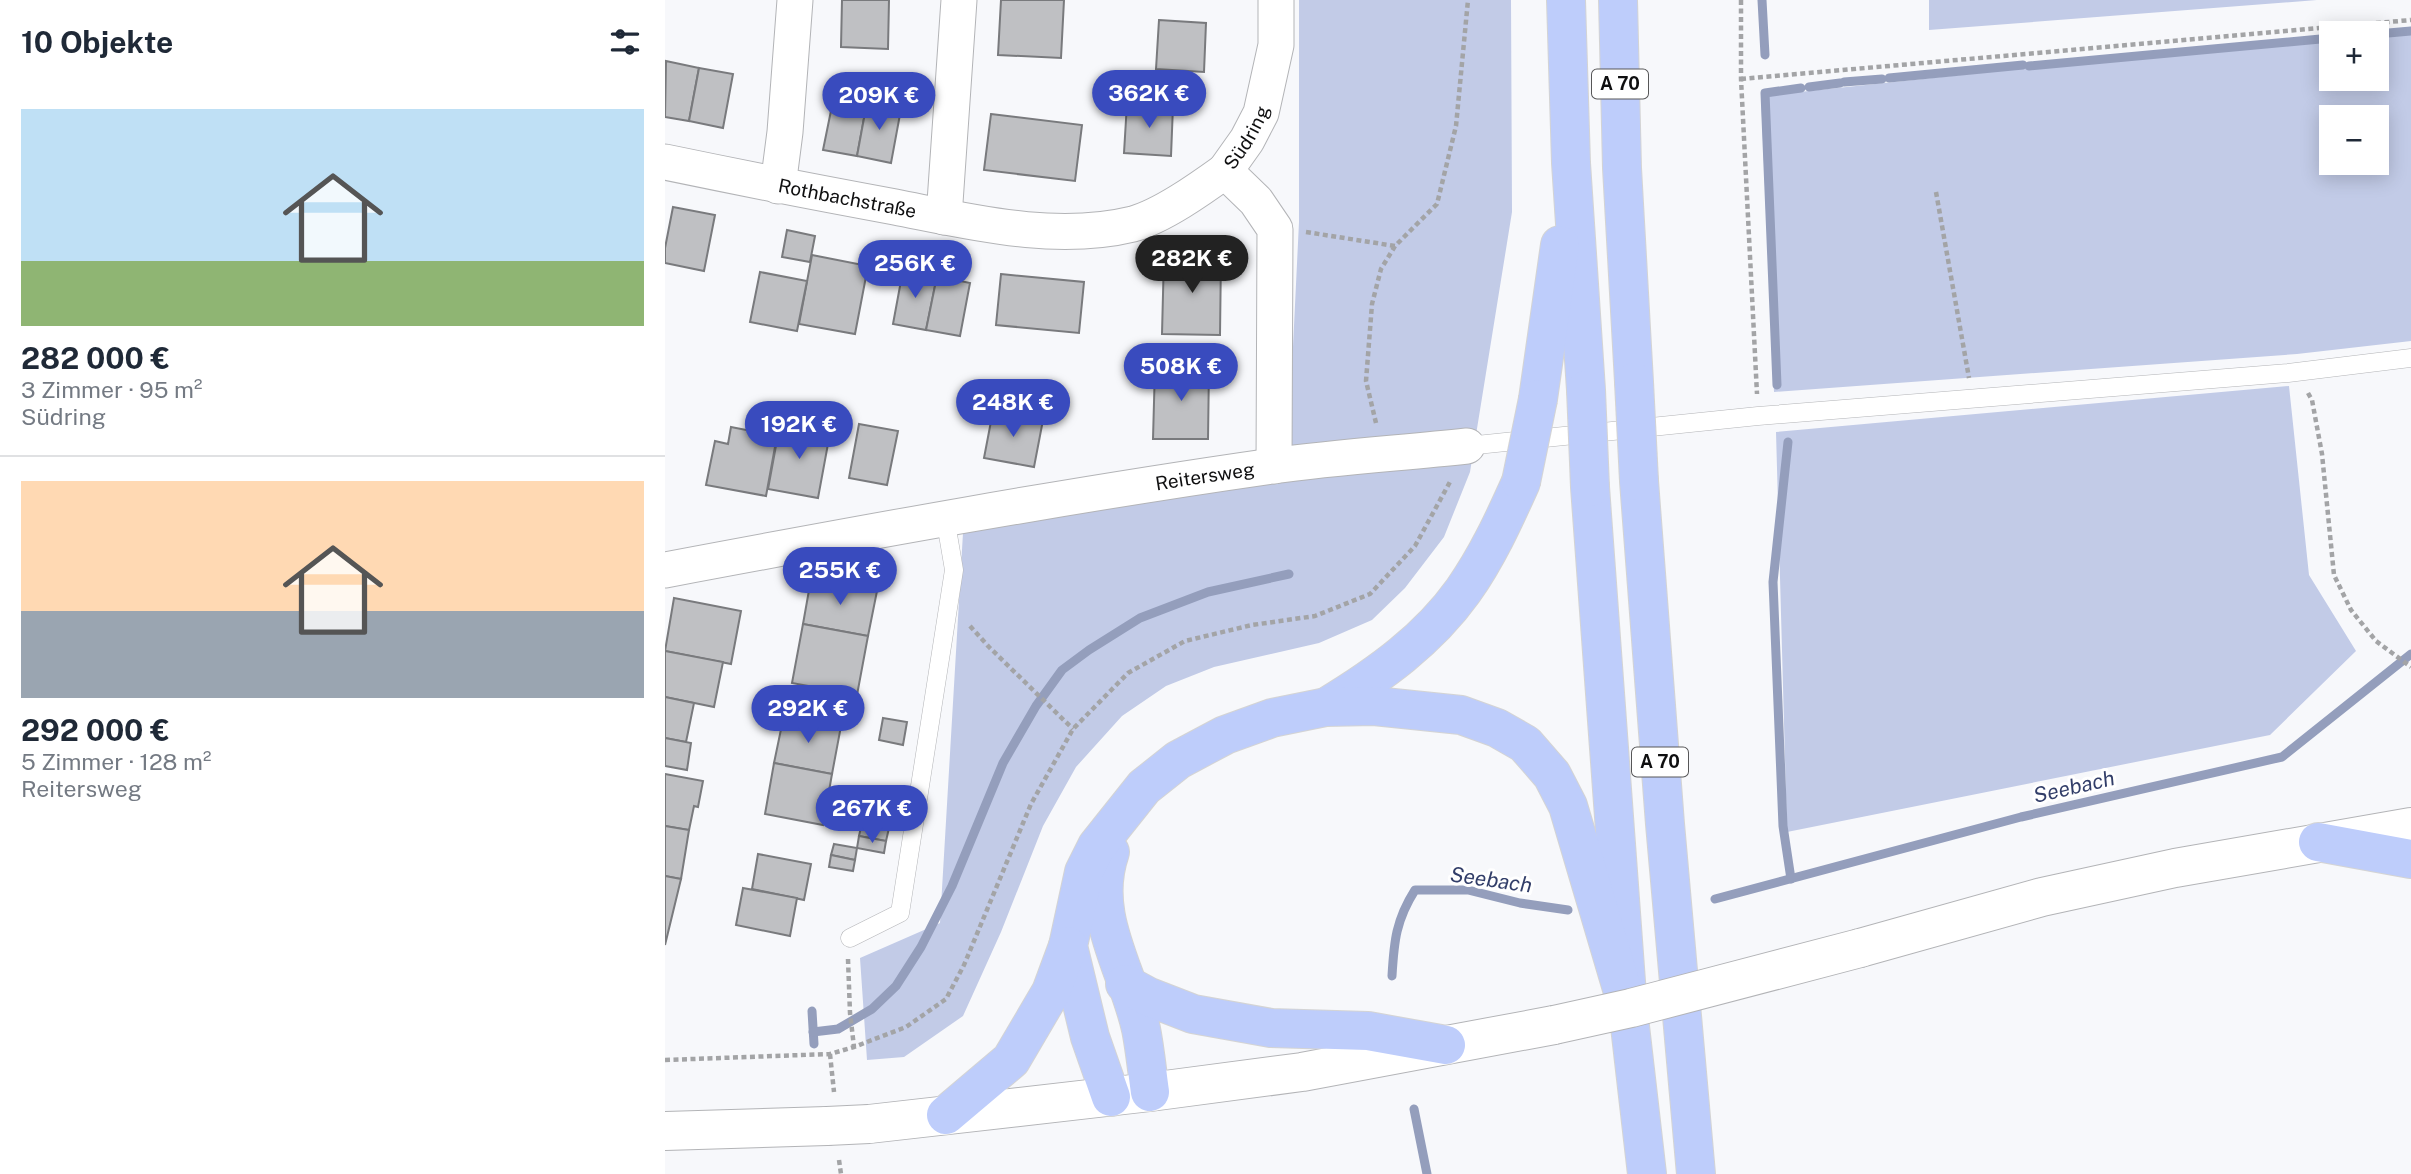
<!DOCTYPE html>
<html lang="de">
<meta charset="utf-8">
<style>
:root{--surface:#fff;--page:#f6f6f7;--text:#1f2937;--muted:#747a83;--line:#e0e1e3;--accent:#394bbe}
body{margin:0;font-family:"Public Sans",sans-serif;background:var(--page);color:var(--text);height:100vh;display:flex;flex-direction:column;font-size:26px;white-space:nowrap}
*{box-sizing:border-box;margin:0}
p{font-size:23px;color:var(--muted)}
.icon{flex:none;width:38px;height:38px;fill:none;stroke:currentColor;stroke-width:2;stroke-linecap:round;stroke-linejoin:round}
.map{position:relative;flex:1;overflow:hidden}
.details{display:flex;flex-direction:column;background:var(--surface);width:665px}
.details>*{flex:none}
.buttons{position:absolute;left:1654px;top:21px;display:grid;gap:14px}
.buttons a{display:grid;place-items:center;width:70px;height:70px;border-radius:0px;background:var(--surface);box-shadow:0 4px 18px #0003;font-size:35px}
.price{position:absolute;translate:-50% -60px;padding:0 16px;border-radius:24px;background:var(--accent);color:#fff;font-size:23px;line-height:46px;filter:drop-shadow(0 2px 4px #0008)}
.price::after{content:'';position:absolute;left:50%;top:42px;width:21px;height:16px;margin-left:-10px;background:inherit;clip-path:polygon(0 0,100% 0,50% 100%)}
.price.selected{background:#222;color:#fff}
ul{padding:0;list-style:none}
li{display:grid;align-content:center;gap:14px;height:371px;padding:0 21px}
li+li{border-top:2px solid var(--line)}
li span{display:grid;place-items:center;height:217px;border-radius:0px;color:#555}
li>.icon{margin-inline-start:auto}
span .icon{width:126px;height:126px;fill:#fffc;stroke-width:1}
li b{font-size:30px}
h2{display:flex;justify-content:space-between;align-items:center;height:84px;padding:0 21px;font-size:30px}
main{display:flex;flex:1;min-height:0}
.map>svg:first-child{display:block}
</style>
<main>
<section class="details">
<h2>10 Objekte<svg class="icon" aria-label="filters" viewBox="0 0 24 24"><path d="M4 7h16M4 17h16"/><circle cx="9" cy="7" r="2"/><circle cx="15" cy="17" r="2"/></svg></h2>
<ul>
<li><span style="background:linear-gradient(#bfe0f5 70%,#8fb573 0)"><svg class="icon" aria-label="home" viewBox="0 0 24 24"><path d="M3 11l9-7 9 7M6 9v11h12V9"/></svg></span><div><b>282 000 €</b><p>3 Zimmer · 95 m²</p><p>Südring</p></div></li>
<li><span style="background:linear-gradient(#ffd9b3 60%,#9aa5b1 0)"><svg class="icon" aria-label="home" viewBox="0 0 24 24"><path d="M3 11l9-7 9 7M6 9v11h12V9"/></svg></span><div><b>292 000 €</b><p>5 Zimmer · 128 m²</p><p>Reitersweg</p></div></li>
</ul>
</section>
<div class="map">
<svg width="1746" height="1174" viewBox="0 0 1746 1174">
<rect width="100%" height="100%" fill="#f7f8fb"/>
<g fill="#c2cbe7" fill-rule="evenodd">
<polygon points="634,0 846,0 847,212 805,472 779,537 740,588 707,620 654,643 549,667 501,686 457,716 411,767 378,826 336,932 298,1016 239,1057 202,1060 195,958 275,923 299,516 622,471 634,222"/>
<polygon points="1264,0 1652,0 1264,30"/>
<path d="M 1746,27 L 1746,341 L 1632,354 L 1109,392 L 1096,96 L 1666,36 L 1666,79 L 1712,79 L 1712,33 L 1689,33 ZM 1712,117 L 1712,163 L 1666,163 L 1666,117 Z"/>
<polygon points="1624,386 1644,575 1691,651 1605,735 1122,832 1111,432"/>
</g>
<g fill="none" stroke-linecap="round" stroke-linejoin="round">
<g stroke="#949ebc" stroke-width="9">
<polyline points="1097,0 1100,55"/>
<polyline points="1712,34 1746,31"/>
<polyline points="1364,66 1666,38"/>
<polyline points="1224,78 1358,65"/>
<polyline points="1179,82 1217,79"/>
<polyline points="1144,87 1175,83"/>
<polyline points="1112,385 1100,93 1136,88"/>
<polyline points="1123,442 1108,582 1118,826 1126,879"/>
<polyline points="1050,899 1356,817 1617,757 1746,654"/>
<path d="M 727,976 C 729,941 731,920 750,890 L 803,890 L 855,903 L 903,910"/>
<polyline points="147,1011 149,1044"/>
<polyline points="148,1032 173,1029 207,1009 231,986 256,947 287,886 338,763 371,706 397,670 424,650 475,618 543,592 624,574"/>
<polyline points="749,1109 762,1174"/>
</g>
</g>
<g fill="#bfc0c3" stroke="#797a7d" stroke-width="2">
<polygon points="177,0 224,0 223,49 176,47"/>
<polygon points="336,0 399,0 396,58 333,55"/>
<polygon points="494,20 541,23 539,72 491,69"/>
<polygon points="1,61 34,68 24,121 0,117"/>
<polygon points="34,68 68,74 58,128 24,121"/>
<polygon points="169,96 202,102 192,156 158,150"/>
<polygon points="202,102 236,109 226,163 192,156"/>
<polygon points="462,103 508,106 506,156 459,153"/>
<polygon points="326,114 417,125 410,181 319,170"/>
<polygon points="8,207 50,215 39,271 0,263 0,248"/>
<polygon points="122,230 150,236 145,262 117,257"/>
<polygon points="147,255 203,266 190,334 134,324"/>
<polygon points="499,255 556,255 555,335 497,334"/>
<polygon points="238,270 272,276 261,330 228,324"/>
<polygon points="95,272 142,281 132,331 85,322"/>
<polygon points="336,274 419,282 414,333 331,325"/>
<polygon points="272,276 305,283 295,336 261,330"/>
<polygon points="490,366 544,367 543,439 488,439"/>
<polygon points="328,411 378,420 369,467 319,458"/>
<polygon points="115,424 165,433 153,498 103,489"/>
<polygon points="194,424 233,431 222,485 184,478"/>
<polygon points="66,427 112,436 101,496 41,485 50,441 63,444"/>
<polygon points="146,579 212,591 203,636 138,624"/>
<polygon points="9,598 76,611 66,664 0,651"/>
<polygon points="138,624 203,636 192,695 127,683"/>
<polygon points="0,651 58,662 49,707 0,697"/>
<polygon points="0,697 29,703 21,742 0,738"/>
<polygon points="119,715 176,726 167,774 109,763"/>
<polygon points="218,718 242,722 238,745 214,740"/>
<polygon points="0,738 26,743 22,770 0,766"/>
<polygon points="109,763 167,774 158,825 100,814"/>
<polygon points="0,774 38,781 33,807 29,806 24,830 0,826"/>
<polygon points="197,823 224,828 221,841 194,836"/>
<polygon points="0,826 24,830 16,879 0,876"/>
<polygon points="194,836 221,841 219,853 192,848"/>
<polygon points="169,844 192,848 190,860 166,855"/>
<polygon points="93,854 146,864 139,900 87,889"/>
<polygon points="166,855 190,860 188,871 164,867"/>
<polygon points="0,876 16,879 0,945"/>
<polygon points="78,888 132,898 125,936 71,925"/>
</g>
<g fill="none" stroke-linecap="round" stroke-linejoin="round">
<defs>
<g id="service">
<polyline points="802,446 1093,416 1623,373 1746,358"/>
<polyline points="185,938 235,913 289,570 280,517"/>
</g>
<g id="minor">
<path id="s1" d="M 0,162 C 77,178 153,193 230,207 C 307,222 390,243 468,224 C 497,216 535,189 560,171"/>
<polyline points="113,186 120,132 130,0"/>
<polyline points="279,217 294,0"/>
<path id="s2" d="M 609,466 L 610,229 L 591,201 L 560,171 L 582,140 L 596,113 L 611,45 L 611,0"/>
<path id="s3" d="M 0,570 C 202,532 404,495 607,466 C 672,457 737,453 802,446"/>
</g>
<g id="secondary">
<polyline points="1195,948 1377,897 1510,868 1746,827"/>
<polyline points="204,1124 485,1092 637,1072 889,1025"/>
<polyline points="0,1131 162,1126"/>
</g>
<g id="motorway">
<polyline points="901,0 906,163 921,390"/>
<polyline points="953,0 957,168 969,382"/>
<polyline points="873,399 895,245"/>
<polyline points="974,481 1000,824 1031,1174"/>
<polyline points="925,487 963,1009 982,1174"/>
<path d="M 663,706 C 714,675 763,640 798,591 C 822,557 839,520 856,482"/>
<polyline points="1653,842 1746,859"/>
<path d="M 445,852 C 423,916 463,969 476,1029 C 480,1049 482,1071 485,1092"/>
<polyline points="460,984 484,997 528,1014 606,1028 703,1031 781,1045"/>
<polyline points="446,1097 425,1037 403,946 419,872 432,846 479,787 513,760 560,735 607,718 661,707 709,706 796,715 832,728 860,744 887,775 903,806 963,1009"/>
<polyline points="281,1115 346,1060 386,992 403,946"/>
</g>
</defs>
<use href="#service" stroke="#b3b4b7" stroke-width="19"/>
<use href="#minor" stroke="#b3b4b7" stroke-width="37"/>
<use href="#secondary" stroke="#b3b4b7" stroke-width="40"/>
<use href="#motorway" stroke="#d4d4d4" stroke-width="40"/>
<g stroke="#a3a4a6" stroke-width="4.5" stroke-dasharray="5 3.5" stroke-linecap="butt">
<polyline points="1076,0 1076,79 1092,394"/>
<polyline points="1076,79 1746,20"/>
<polyline points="1271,192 1304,378"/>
<polyline points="641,232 730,246"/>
<polyline points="1643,393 1647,400 1657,454 1669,575 1686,610 1711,641 1746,667"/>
<polyline points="711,423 701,381 707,304 716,269 730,246 772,204 791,126 803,0"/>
<polyline points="305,626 324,647 408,729"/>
<polyline points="183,959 185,1013 189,1047"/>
<polyline points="165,1054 169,1092"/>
<polyline points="0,1060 165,1054 189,1047 241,1027 281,999 299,965 366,804 408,729 463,673 520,641 587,625 650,616 705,594 750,546 786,480"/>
<polyline points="174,1160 176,1174"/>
</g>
<use href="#service" stroke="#fff" stroke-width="18"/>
<use href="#minor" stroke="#fff" stroke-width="35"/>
<use href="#secondary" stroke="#fff" stroke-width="38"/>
<use href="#motorway" stroke="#becdfb" stroke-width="38"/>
<defs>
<g id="secondary-bridge">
<polyline points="889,1025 966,1008 1195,948"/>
<polyline points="162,1126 204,1124"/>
</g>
<g id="motorway-bridge">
<polyline points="969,382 974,481"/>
<polyline points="921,390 925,487"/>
<polyline points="856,482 873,399"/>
</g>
</defs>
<use href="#secondary-bridge" stroke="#b3b4b7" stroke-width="40" stroke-linecap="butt"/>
<use href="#motorway-bridge" stroke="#d4d4d4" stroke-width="40" stroke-linecap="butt"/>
<use href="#secondary-bridge" stroke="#fff" stroke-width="38"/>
<use href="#motorway-bridge" stroke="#becdfb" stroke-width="38"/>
</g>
<g text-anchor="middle" stroke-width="6" stroke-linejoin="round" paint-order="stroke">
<g fill="#fff" stroke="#575758" stroke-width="2">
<rect x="927" y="69.5" width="56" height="29" rx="5"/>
<rect x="967" y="747.5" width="56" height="29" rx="5"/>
</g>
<g font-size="18" font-weight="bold" fill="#0f0f10">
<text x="955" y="90">A 70</text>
<text x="995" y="768">A 70</text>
</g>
<g font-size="19" fill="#0f0f10" stroke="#fff">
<text dy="7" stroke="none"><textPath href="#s2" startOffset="354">Südring</textPath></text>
<text dy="7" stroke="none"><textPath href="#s1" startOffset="186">Rothbachstraße</textPath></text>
<text dy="7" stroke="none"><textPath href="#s3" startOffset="548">Reitersweg</textPath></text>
</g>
<g font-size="21" font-style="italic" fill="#323e69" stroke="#fff">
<text transform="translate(1409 787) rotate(-13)" y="7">Seebach</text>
<text transform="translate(826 880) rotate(8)" y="7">Seebach</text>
</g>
</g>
</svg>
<div class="buttons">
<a>+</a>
<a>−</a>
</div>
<b class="price" style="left:484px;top:130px">362K €</b>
<b class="price" style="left:214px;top:132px">209K €</b>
<b class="price selected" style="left:527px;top:295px">282K €</b>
<b class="price" style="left:250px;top:300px">256K €</b>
<b class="price" style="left:516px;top:403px">508K €</b>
<b class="price" style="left:348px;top:439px">248K €</b>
<b class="price" style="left:134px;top:461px">192K €</b>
<b class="price" style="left:175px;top:607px">255K €</b>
<b class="price" style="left:143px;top:745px">292K €</b>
<b class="price" style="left:207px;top:845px">267K €</b>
</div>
</main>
